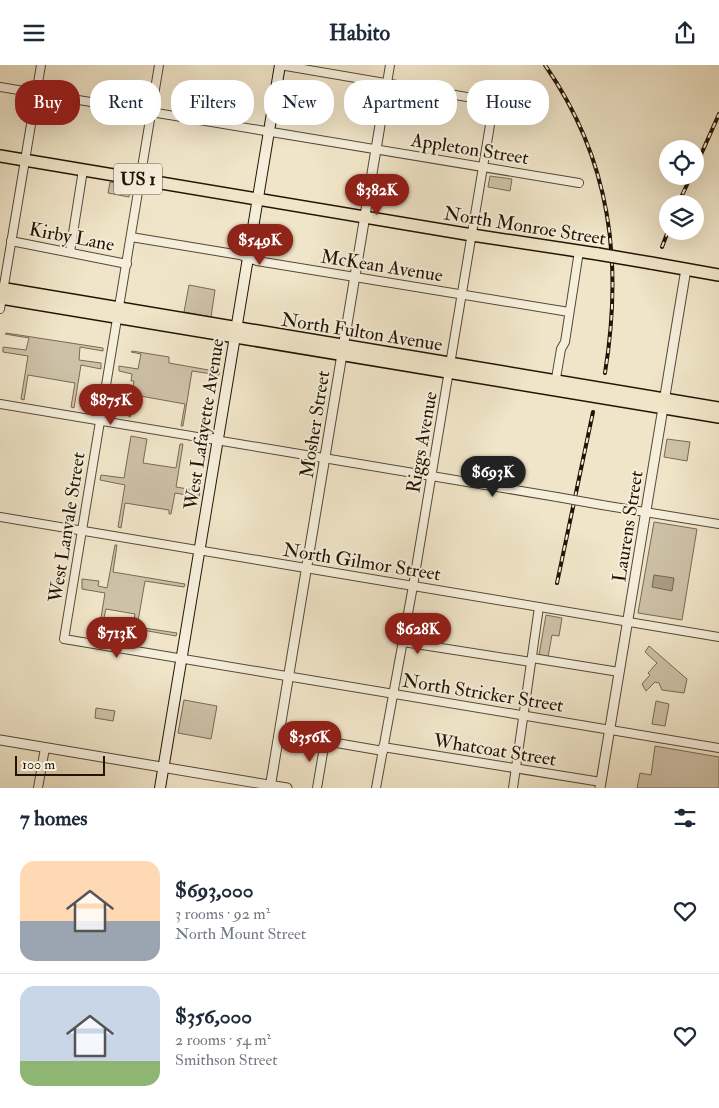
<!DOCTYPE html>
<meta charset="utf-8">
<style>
:root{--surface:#fff;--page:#f6f6f7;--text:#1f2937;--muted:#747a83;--line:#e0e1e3;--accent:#8f2418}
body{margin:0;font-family:"IM FELL Double Pica",serif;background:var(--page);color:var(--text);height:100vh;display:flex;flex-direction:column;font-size:19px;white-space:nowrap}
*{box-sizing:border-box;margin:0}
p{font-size:16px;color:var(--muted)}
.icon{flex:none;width:28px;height:28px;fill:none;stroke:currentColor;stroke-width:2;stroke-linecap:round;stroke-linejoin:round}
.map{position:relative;height:723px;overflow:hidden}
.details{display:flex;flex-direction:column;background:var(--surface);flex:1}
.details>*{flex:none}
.guide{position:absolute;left:15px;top:15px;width:690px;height:45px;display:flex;gap:10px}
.fabs{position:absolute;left:659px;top:75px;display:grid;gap:10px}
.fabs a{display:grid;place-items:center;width:45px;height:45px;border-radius:50%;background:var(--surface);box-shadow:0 5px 20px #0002;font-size:25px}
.scale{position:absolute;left:15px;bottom:12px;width:90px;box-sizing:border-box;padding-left:5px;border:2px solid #221405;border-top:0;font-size:14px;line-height:18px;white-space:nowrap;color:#221405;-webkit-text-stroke:4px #f5eedb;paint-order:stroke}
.price{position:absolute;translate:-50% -42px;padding:0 11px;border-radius:18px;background:var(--accent);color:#fff;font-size:16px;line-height:32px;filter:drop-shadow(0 1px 2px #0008)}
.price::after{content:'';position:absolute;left:50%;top:30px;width:15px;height:11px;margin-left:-8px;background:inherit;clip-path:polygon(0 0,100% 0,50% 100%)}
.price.on{background:#222;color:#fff}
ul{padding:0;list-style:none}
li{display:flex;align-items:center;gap:15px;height:125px;padding:0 20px}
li+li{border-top:1px solid var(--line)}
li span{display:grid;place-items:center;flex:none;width:140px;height:100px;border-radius:15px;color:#555}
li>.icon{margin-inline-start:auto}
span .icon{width:60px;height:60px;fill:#fffc;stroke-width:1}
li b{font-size:21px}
h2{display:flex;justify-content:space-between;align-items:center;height:60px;padding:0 20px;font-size:21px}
.pill{padding:0 18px;border-radius:20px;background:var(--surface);box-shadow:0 5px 20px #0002;font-size:18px;line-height:45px}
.pill.on{background:var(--accent);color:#fff}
header{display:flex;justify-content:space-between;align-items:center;height:65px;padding:0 20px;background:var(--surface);font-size:22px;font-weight:800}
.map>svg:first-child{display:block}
</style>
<header><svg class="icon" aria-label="menu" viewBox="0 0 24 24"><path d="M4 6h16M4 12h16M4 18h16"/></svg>Habito<svg class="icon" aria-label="share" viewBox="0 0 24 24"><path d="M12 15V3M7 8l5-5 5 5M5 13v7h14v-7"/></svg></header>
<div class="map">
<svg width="719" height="723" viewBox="0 0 719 723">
<rect width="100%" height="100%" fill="#f0e5c8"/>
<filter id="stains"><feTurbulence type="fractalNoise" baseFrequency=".004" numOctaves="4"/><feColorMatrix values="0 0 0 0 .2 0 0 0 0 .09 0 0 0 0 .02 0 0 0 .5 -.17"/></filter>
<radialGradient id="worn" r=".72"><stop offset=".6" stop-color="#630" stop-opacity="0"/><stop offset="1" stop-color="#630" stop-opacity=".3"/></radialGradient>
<g fill="#cdc1a7" stroke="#786a56">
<polygon points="490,111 512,114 510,126 488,122"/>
<polygon points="110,117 131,120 129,132 108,128"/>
<polygon points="189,220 215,225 211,252 184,247"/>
<polygon points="6,268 103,283 103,286 80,282 79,295 101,298 101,304 81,300 74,343 71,342 75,318 28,310 24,335 21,334 28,291 3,287 3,282 26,285 29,273 5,269"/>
<polygon points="132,286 169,292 169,298 220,307 219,310 192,306 183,361 181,361 185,339 135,330 130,352 129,352 134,316 131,316 132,309 119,306 119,301 138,304 141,289 131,287"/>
<polygon points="131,371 147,374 143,398 176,403 180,379 183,379 176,422 200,426 199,432 175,428 171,449 169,449 169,445 125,438 121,463 118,462 125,420 100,415 101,410 124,413"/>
<polygon points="667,374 690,377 687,396 664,392"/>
<polygon points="654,457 697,464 682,555 638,548"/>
<polygon points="115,480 117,480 113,507 185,519 184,522 145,516 137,562 177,568 176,571 137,564 134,577 130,576 135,549 106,544 100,570 98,571 105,528 82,524 82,514 99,516 98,521 107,523"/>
<polygon points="546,550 562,553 559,571 552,570 548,592 539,590"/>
<polygon points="649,581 687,614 684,628 662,625 659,618 655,617 646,626 642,619 650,610 648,608 657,598 645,587"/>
<polygon points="184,635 217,641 211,674 178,668"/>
<polygon points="656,636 669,639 665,661 652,659"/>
<polygon points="96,643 115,646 113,656 95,653"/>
<polygon points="655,681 719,692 719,723 637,723 640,708 651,710"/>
</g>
<polygon fill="#aa9e86" stroke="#746752" points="654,510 674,513 672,526 652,522"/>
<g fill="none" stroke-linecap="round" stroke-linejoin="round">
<defs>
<g id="minor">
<polyline points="159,0 64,574 719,683"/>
<polyline points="280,0 525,42"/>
<polyline points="387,18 390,0"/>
<polyline points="0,22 579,118"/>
<polyline points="131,172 240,190 257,196 569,247"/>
<polyline points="11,176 127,199"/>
<polyline points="70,187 83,105"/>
<polyline points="0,244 41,0"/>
<polyline points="555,319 561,284 565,277 579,186"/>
<polyline points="0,339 557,432"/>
<polyline points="602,440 719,459"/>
<polyline points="0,452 719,572"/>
<polyline points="403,577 531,597"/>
<polyline points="532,593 619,607"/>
<polyline points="383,682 601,717"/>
<polyline points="38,723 45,683"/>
<polyline points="317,723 325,676 383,686"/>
<polyline points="376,723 413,521 494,36"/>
<polyline points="513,723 539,542"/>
</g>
<g id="tertiary">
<polyline points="0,675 287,723"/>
<polyline points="270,723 387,18"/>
<polyline points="600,723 686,204"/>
</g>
<polyline id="secondary" points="160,723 280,0"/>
<g id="primary">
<polyline points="0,91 472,170 598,189"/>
<polyline points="651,198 719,210"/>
<polyline points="0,223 719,343"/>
<polyline points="0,233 719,352"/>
</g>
</defs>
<use href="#minor" stroke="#564836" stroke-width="10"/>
<use href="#tertiary" stroke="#564836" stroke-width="11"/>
<use href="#secondary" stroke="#221405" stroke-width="12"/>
<use href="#primary" stroke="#221405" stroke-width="14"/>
<use href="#minor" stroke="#f5eedb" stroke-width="8"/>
<use href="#tertiary" stroke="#f5eedb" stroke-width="9"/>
<use href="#secondary" stroke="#f5eedb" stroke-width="10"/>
<use href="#primary" stroke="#f0e5c8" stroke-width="11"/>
<defs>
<g id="rail">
<path d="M 545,0 C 611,95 623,196 605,308"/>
<polyline points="695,103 719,49"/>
<polyline points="678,139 691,111"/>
<polyline points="662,182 668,166"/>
<polyline points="557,518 593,347"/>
</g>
</defs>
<use href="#rail" stroke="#221405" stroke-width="4"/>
<use href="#rail" stroke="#f5eedb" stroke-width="2" stroke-dasharray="5.5" stroke-linecap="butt"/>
<defs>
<polyline id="minor-bridge" points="557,432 602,440"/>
<polyline id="primary-bridge" points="598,189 651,198"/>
</defs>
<use href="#minor-bridge" stroke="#564836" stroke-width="10" stroke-linecap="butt"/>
<use href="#primary-bridge" stroke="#221405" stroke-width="14" stroke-linecap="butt"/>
<use href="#minor-bridge" stroke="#f5eedb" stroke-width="8"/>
<use href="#primary-bridge" stroke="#f0e5c8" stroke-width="11"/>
</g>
<g text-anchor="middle" stroke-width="4" stroke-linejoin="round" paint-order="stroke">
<rect fill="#f5eedb" stroke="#615545" stroke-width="1" x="114" y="98.5" width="48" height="31" rx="4"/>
<g font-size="18" font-weight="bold" fill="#221405">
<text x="138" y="120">US 1</text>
</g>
<g font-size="19" fill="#221405" stroke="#f5eedb">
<text transform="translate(470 83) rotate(9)" y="7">Appleton Street</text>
<text transform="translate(525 160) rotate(9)" y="7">North Monroe Street</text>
<text transform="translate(72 171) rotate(11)" y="7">Kirby Lane</text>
<text transform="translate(382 200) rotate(9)" y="7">McKean Avenue</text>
<text transform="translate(362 266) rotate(9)" y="7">North Fulton Avenue</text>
<text transform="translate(203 359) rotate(-81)" y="7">West Lafayette Avenue</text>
<text transform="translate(314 359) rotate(-81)" y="7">Mosher Street</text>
<text transform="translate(421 377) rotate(-80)" y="7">Riggs Avenue</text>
<text transform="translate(627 461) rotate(-81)" y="7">Laurens Street</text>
<text transform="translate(66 462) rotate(-81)" y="7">West Lanvale Street</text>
<text transform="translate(362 496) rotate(9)" y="7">North Gilmor Street</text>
<text transform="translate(483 627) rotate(9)" y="7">North Stricker Street</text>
<text transform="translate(495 684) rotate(9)" y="7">Whatcoat Street</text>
</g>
</g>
<rect width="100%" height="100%" filter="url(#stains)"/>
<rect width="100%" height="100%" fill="url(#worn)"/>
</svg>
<div class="fabs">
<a><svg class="icon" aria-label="locate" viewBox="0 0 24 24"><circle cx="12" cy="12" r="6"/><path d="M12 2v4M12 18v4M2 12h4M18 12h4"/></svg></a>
<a><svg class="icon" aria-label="layers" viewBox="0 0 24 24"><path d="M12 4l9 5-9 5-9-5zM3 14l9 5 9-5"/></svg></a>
</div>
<div class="scale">100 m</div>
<b class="price" style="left:377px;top:151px">$382K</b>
<b class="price" style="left:260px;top:201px">$549K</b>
<b class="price" style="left:111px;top:361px">$875K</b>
<b class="price on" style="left:493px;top:433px">$693K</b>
<b class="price" style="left:418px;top:590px">$628K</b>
<b class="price" style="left:117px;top:594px">$713K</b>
<b class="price" style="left:310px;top:698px">$356K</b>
<div class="guide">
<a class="pill on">Buy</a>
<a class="pill">Rent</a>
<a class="pill">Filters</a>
<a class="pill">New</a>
<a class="pill">Apartment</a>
<a class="pill">House</a>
</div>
</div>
<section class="details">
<h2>7 homes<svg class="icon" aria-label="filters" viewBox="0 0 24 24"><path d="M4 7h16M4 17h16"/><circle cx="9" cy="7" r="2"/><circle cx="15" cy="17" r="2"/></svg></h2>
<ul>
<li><span style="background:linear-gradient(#ffd9b3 60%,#9aa5b1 0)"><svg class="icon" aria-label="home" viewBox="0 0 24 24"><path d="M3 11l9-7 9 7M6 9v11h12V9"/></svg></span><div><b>$693,000</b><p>3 rooms · 92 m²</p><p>North Mount Street</p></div><svg class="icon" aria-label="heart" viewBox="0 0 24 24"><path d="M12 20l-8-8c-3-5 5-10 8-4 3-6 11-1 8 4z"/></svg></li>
<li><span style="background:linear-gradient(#c9d6e8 75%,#8fb573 0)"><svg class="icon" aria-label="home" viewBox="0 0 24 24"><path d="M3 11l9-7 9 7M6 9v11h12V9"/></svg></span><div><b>$356,000</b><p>2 rooms · 54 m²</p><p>Smithson Street</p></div><svg class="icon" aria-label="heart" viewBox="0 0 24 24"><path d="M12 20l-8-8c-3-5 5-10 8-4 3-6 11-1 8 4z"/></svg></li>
</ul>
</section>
